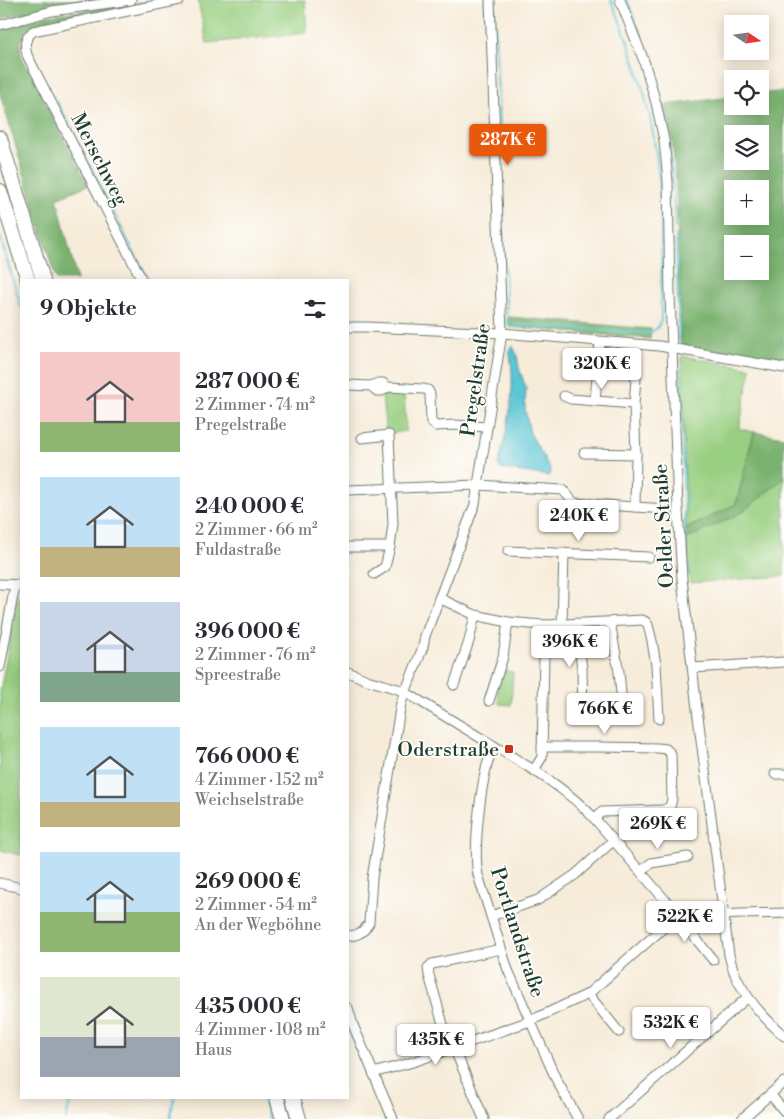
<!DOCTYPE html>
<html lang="de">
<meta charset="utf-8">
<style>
:root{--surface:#fff;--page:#f7f7f7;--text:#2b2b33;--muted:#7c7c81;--accent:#ea580c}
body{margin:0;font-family:"Libre Bodoni",serif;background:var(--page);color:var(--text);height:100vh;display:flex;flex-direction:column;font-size:19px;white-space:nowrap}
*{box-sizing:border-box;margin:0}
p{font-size:16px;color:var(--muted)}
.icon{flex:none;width:28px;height:28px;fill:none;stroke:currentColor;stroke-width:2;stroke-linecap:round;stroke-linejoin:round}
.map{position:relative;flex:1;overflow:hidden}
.drawer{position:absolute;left:20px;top:279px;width:329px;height:820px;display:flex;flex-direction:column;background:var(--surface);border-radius:0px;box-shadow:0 2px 12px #0003}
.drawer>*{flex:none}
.needle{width:32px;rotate:103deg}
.controls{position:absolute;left:724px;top:15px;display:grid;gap:10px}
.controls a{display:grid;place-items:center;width:45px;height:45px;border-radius:0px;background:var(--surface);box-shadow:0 2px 12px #0003;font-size:25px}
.price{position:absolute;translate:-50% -42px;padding:0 11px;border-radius:5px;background:#fff;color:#222;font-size:16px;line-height:32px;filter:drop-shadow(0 1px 2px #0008)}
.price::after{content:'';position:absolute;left:50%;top:30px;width:15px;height:11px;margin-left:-8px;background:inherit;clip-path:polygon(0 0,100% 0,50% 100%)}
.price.selected{background:var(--accent);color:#fff}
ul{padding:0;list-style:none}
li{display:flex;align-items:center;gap:15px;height:125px;padding:0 20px}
li span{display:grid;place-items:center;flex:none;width:140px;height:100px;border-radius:0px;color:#555}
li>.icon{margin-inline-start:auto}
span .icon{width:60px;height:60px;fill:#fffc;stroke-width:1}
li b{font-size:21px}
h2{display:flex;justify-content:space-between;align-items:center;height:60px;padding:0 20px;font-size:21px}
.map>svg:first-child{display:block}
</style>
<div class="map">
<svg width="784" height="1119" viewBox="0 0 784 1119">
<rect width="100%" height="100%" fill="#fdfcf7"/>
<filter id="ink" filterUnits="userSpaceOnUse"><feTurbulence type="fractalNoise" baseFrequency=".02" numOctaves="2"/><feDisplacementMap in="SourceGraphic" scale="10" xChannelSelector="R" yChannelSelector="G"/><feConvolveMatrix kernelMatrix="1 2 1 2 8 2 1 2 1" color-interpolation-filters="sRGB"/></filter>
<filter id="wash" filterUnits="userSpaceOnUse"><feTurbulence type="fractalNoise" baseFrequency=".0096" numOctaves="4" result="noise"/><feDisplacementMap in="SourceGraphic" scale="20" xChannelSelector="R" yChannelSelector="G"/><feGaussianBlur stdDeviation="1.12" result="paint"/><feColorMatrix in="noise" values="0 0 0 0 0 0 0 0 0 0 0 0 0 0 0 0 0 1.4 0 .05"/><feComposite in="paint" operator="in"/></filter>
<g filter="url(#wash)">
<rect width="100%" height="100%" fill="#f7ecda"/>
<g fill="#98cf81" stroke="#5c865a">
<polygon points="205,0 305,0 307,33 207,43 198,1"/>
<polygon points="682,356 751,368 739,429 754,432 736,504 686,529"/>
<polygon points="390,390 404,391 406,431 386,434 382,395"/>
<polygon points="784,478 784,576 690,583 687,539 742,512"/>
<polygon points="18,595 21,596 21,855 0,850 0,692"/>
<polygon points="501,670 513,672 511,705 499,704 497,683"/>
</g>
<g fill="#7ab26f" stroke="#4c7852" fill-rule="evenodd">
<polygon points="0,0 102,0 50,7 0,19"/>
<path d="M 152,1 L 152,3 L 32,27 C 21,37 19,40 21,55 L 88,185 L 57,198 L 77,280 L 56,280 L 0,94 L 0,30 L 50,15 Z"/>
<path d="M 784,91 L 784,363 L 681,345 L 676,181 L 672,139 L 665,105 L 732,97 L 732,106 L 760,106 L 760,94 ZM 732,134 L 760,134 L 760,161 L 732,161 ZM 732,189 L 760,189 L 760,216 L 732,216 ZM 732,244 L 760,244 L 760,271 L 732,271 Z"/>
<polygon points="509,317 651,329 650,339 509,327"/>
<polygon points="754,432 784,437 784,478 742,512 687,539 686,529 736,504"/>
</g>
<path fill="#5bc5d6" stroke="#3d8185" d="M 513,346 L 517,355 L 519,368 L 526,388 L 525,409 L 530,433 L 551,470 L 551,474 L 548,476 L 501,469 L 498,465 C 508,428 517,388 509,349 Z"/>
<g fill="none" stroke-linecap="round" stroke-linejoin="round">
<g stroke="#5bc5d6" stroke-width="2">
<polyline points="485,0 491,150"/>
<path d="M 494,0 L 507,323 L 511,325 L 648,333 C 656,331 658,327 661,320 C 661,273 663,226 659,179 C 654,117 636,57 611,0"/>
<polyline points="627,0 650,57 661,100"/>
<polyline points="57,101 147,278"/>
<path d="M 663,107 C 671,148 673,186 675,228"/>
<polyline points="676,235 679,342"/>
<polyline points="0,237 21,307"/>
<polyline points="680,369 685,529 688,575"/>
<polyline points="263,1098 269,1119"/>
<polyline points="66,1119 71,1098"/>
<polyline points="170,1119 174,1098"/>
</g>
</g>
</g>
<g filter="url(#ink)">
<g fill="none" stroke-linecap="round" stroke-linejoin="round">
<defs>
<g id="minor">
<path d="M 620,0 L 644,61 L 656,103 L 664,140 L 668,181 L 670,296 L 678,509 L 682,579 L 697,709 L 729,955 C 731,962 732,968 735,974 C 745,998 765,1019 784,1036"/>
<polyline points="0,25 52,11 131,0"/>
<path d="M 142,280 L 27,55 C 24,43 25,39 33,31 L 180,0"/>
<polyline points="348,327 367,327 502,333 659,346 784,368"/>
<polyline points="348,385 371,386 377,391 382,391 388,387"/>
<polyline points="371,386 378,383 383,383 388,387 424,389 428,390 430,394 431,422 436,426 455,425 487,427"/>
<polyline points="564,396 571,399 634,404"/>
<polyline points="595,401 600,342"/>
<polyline points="362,438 389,435 393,524 390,547 385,567 374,574"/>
<polyline points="584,453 636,454"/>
<polyline points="348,490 478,485 563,490 574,503 666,509"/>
<polyline points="635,507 636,454 634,404 636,378"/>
<polyline points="348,547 390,547"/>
<polyline points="508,551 649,557"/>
<polyline points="0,584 21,585"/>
<polyline points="439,598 475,615 508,622 530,624 547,625 642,620 646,622 648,625 652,641 656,665 659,719"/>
<polyline points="610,622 619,672 621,693 620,716"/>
<polyline points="576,623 582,668 583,712"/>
<polyline points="562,624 564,553"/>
<polyline points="0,667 15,585"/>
<polyline points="693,668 784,662"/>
<path d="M 348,672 L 367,680 L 398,689 L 405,692 C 435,710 464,728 494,746 C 529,767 566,788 594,818 L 678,915 C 694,921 709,916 725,915 C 744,913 764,914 784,913"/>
<polyline points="454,685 469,641 475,615"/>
<polyline points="489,701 503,657 508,622"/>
<path d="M 494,746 C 481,771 473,847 478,875 L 508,970 L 556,1079 L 578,1119"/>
<polyline points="542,747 600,747 658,748 666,749 671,754 672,799 670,807 663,810 602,812 594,818"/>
<polyline points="534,770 542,757 544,655 547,625"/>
<polyline points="775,774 784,774"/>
<polyline points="641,871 651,863 688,857"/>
<polyline points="0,883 21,888"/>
<polyline points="491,916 538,900 575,875 613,841"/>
<polyline points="685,918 684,924 713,960"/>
<polyline points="348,936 355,935 360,933 364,930 369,923 372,878 401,703 423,647 425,636 475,504 502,333 490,0"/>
<polyline points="588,994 619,1032"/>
<polyline points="348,1008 353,1025 393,1119"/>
<polyline points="373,1073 413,1062 530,1021 588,994 678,915"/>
<polyline points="770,1094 784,1111"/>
<polyline points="484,1119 457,1055 448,1042 429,975 428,968 432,964 437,963 501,949"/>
<polyline points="609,1119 748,997"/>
<polyline points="742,1119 784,1082"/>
</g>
<g id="highway">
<polyline points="0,138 43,280"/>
<polyline points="0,191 28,280"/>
<polyline points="277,1098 283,1119"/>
<polyline points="293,1098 299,1119"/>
</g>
</defs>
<use href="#minor" stroke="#6b7a6e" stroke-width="11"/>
<use href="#highway" stroke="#6b7a6e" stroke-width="16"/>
<use href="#minor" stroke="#fff" stroke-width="9"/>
<use href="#highway" stroke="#fff" stroke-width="14"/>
</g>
</g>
<rect fill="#c8321e" stroke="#fdfcf7" stroke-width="2" x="504" y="744" width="10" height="10" rx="2.5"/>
<g text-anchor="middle" stroke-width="4" stroke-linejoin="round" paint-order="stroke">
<g font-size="20" fill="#1f3d34" stroke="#fdfcf7">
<text transform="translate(100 159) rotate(63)" y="7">Merschweg</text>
<text transform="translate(475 380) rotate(-82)" y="7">Pregelstraße</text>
<text transform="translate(663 526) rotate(-93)" y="7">Oelder Straße</text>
<text transform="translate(518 932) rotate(72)" y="7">Portlandstraße</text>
</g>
<g font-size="20" fill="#1f3d34" stroke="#fdfcf7" text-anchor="end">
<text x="499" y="756">Oderstraße</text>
</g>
</g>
</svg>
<div class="controls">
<a><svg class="needle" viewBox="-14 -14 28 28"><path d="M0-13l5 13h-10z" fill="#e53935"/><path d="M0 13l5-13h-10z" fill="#7c7c81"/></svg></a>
<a><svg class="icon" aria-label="locate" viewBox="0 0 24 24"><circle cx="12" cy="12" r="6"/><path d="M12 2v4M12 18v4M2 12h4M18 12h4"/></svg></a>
<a><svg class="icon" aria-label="layers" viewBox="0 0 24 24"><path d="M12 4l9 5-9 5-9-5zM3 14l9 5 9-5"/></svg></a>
<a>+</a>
<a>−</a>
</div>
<b class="price selected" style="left:508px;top:166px">287K €</b>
<b class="price" style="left:602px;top:390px">320K €</b>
<b class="price" style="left:579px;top:542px">240K €</b>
<b class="price" style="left:570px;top:668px">396K €</b>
<b class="price" style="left:605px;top:735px">766K €</b>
<b class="price" style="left:658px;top:850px">269K €</b>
<b class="price" style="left:685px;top:943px">522K €</b>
<b class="price" style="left:671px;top:1049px">532K €</b>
<b class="price" style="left:436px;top:1066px">435K €</b>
<section class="drawer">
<h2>9 Objekte<svg class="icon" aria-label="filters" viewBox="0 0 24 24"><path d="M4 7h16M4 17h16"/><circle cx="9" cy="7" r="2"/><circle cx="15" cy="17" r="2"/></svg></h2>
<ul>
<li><span style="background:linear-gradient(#f6c9c9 70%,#8fb573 0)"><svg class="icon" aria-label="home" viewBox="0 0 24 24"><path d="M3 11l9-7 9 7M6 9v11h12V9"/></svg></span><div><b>287 000 €</b><p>2 Zimmer · 74 m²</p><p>Pregelstraße</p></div></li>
<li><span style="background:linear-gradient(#bfe0f5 70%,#c2b280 0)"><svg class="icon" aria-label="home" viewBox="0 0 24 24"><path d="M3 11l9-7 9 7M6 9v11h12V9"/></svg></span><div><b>240 000 €</b><p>2 Zimmer · 66 m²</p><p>Fuldastraße</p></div></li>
<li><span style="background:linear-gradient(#c9d6e8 70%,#7fa58c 0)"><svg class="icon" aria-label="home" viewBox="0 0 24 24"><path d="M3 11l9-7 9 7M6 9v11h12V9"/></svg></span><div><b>396 000 €</b><p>2 Zimmer · 76 m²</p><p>Spreestraße</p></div></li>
<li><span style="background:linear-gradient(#bfe0f5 75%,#c2b280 0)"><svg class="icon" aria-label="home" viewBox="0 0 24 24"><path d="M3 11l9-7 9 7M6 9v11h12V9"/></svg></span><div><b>766 000 €</b><p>4 Zimmer · 152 m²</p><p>Weichselstraße</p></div></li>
<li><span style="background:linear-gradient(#bfe0f5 60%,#8fb573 0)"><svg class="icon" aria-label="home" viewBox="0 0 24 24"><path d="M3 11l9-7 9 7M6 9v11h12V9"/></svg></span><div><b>269 000 €</b><p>2 Zimmer · 54 m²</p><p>An der Wegböhne</p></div></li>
<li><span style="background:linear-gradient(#dfe7d0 60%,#9aa5b1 0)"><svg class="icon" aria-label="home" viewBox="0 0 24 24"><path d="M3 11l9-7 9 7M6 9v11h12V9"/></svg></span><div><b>435 000 €</b><p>4 Zimmer · 108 m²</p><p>Haus</p></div></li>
</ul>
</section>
</div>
